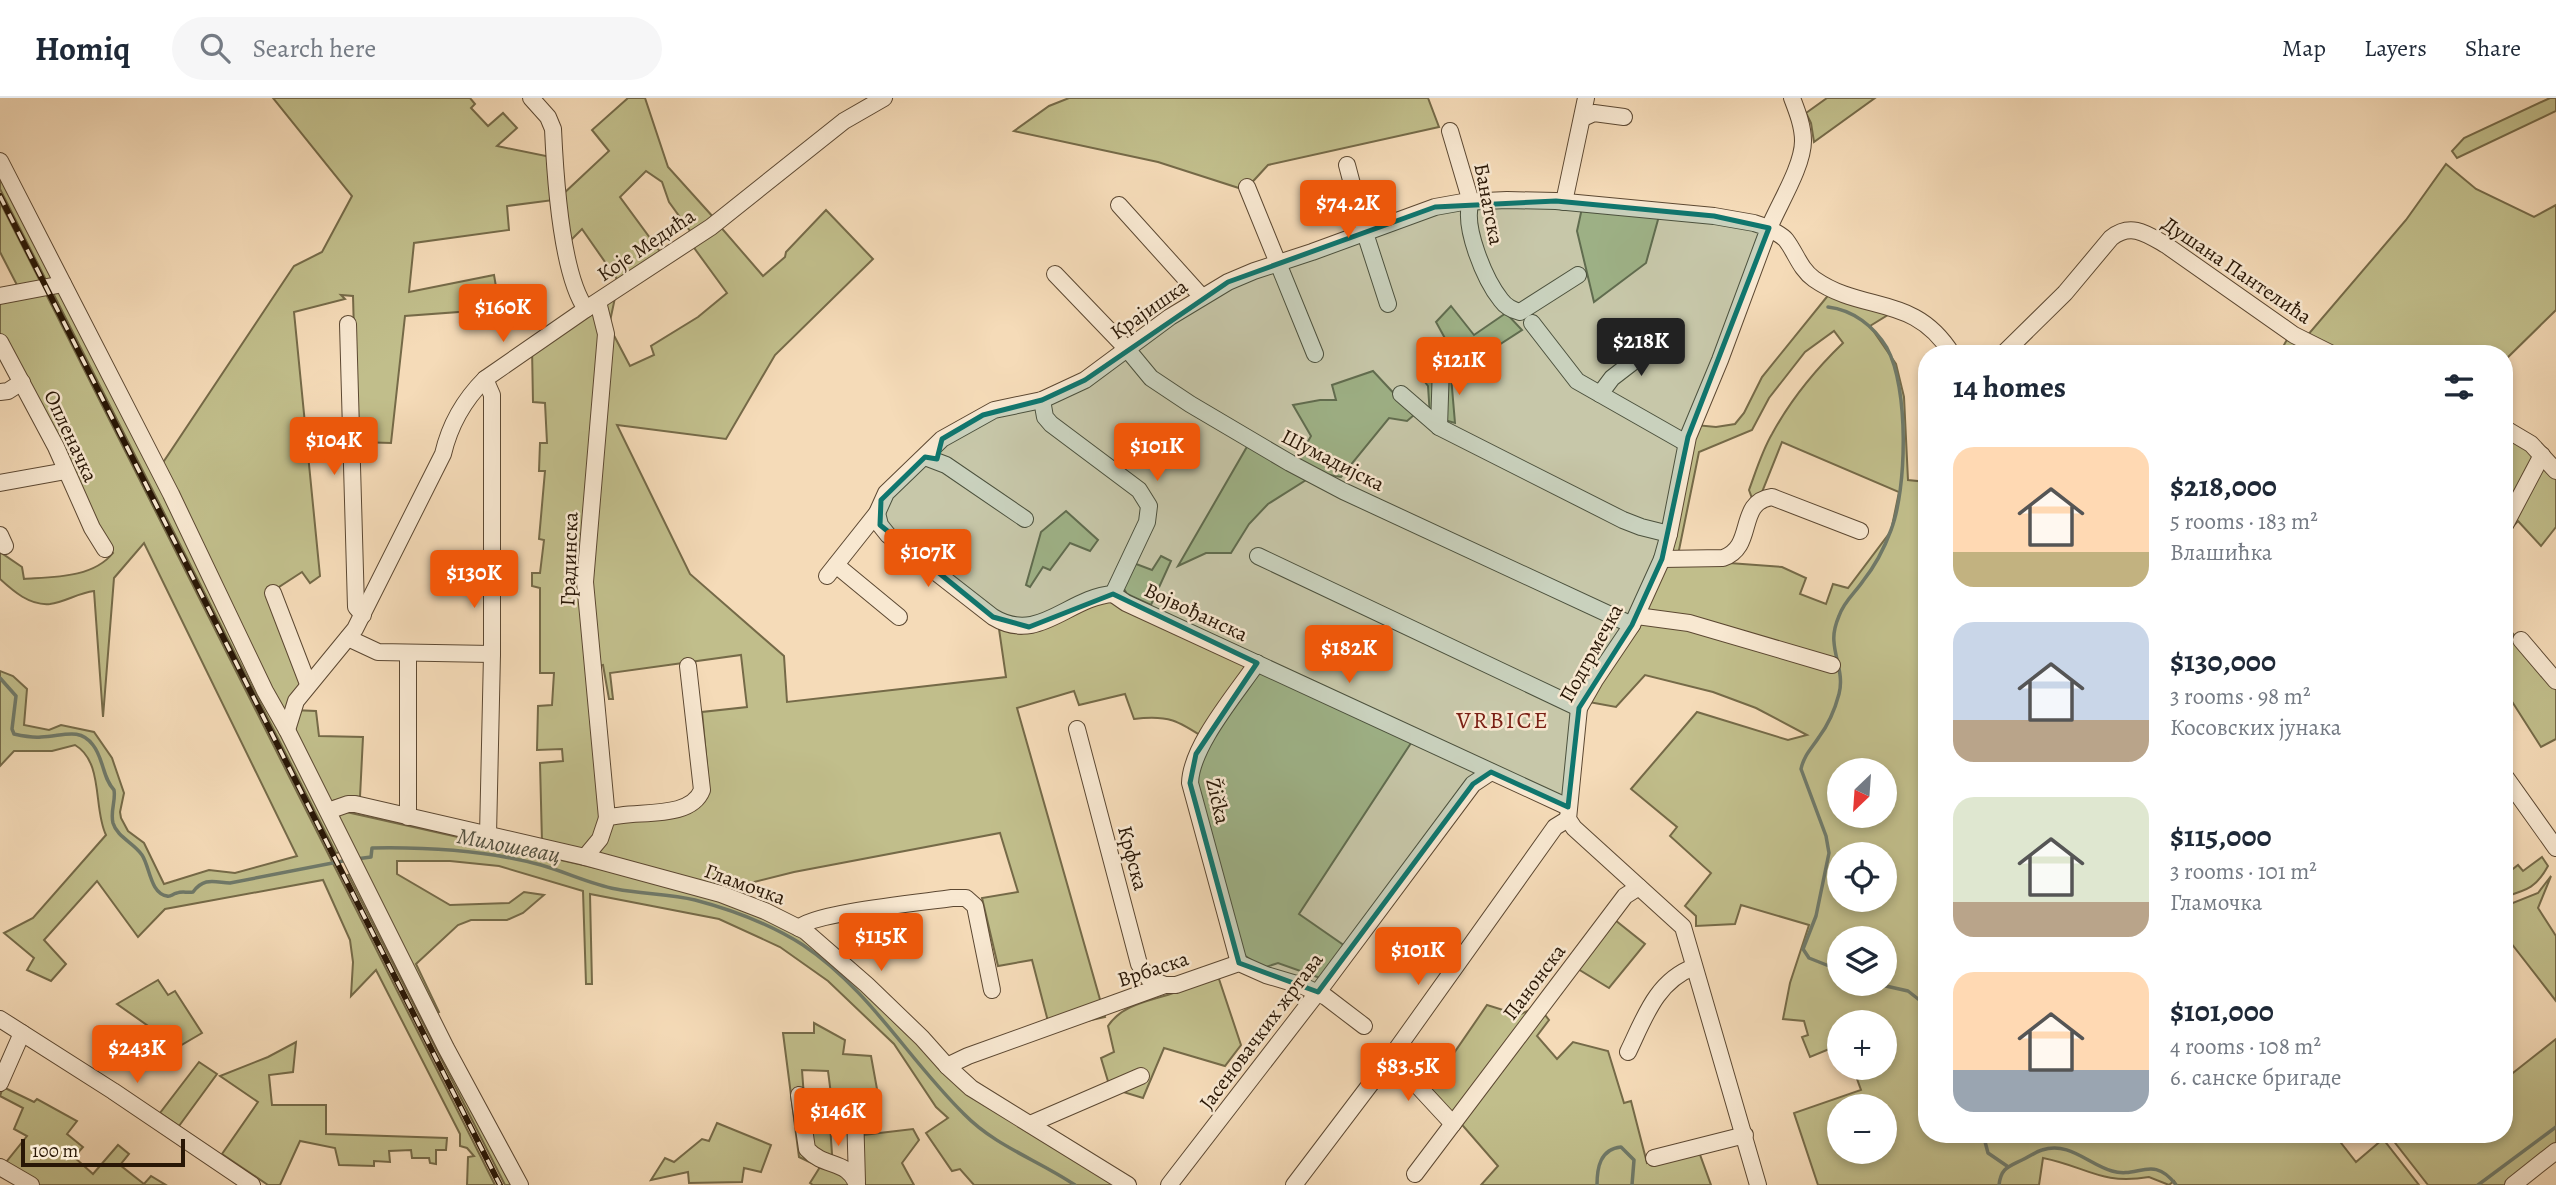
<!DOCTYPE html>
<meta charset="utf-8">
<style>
:root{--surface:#fff;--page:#f6f6f7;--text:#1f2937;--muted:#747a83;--line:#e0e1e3;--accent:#ea580c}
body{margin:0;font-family:Alegreya,serif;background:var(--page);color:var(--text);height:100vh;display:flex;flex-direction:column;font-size:26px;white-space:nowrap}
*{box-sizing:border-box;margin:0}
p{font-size:23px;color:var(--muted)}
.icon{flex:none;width:38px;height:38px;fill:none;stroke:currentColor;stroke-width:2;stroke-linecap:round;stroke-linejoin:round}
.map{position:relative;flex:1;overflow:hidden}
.drawer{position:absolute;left:1918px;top:247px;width:595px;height:798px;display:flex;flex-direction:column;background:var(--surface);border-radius:28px;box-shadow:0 4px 10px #0003}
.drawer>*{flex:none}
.needle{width:46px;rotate:205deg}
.tools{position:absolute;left:1827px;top:660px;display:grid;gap:14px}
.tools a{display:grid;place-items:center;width:70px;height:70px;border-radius:50%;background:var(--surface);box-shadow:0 4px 10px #0003;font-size:35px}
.scale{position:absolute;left:21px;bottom:18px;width:164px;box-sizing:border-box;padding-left:7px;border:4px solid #291706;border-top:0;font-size:19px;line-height:24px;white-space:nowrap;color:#291706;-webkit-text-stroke:5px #f8e8d1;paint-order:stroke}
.price{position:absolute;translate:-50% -60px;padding:0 16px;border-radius:7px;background:var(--accent);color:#fff;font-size:23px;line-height:46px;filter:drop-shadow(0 2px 4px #0008)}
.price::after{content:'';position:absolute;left:50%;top:42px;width:21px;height:16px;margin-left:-10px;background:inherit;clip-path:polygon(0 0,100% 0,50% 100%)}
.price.selected{background:#222;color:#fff}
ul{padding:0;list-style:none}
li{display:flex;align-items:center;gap:21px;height:175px;padding:0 35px}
li span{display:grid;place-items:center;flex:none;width:196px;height:140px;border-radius:21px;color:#555}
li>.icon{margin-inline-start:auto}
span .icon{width:84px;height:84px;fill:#fffc;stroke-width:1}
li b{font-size:30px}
h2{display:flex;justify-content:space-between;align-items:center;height:84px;padding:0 35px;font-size:30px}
header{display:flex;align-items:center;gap:42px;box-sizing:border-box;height:98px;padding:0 35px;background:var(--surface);border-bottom:2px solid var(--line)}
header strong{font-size:33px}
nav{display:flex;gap:38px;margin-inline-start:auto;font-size:24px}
.search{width:490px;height:63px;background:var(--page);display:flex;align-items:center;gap:18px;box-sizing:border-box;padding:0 24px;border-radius:38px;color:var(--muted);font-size:26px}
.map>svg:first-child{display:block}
</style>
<header>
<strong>Homiq</strong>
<div class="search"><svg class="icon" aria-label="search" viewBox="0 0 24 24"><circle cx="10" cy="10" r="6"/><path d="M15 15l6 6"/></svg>Search here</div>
<nav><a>Map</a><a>Layers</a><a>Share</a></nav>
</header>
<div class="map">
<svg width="2556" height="1087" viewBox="0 0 2556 1087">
<rect width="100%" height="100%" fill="#f5dbb8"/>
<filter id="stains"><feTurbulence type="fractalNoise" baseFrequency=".00286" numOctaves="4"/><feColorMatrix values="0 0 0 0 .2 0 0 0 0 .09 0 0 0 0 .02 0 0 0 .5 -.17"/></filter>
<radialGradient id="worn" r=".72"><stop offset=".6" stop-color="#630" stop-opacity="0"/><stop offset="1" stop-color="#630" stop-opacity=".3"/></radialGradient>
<g fill="#c1be8b" stroke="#756a48" stroke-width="2" fill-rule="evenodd">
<polygon points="273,0 470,0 475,6 471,10 488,28 503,15 517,30 497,48 551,59 554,102 507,108 509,132 414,145 409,194 494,177 499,206 471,205 472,213 405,218 391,345 357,344 353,198 341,197 345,201 294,214 320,478 310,485 302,474 273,493 309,579 293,612 316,613 319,638 363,639 360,699 351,698 329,704 342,754 336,755 52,193 61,192 154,378 294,168 322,154 352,98"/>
<polygon points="628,0 645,0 668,69 714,120 693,137 669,104 662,84 646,73 620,99 661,155 619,184 582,131 566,147 561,98 609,53 592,32"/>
<polygon points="1069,0 1428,0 1439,29 1268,67 1245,92 1158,64 1014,33 1049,8"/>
<polygon points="1827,0 1875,0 1814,44 1811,25 1806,15"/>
<polygon points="2550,0 2556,0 2556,13 2457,60 2452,53 2464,40"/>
<polygon points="2446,66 2476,91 2534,119 2556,107 2556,212 2504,263 2504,256 2279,256 2289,238 2301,245 2406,122"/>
<polygon points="0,72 52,180 47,184 0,91"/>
<polygon points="0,104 42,187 19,191 0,154"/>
<polygon points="1582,110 1659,118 1646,165 1594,204 1577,133"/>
<path d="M 826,112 L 873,161 L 775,257 L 726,341 L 617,327 L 690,476 L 784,558 L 787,604 L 1006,579 L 999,531 L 1021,536 L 1106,500 L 1415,639 L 1299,816 L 1345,848 L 1323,881 L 1278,865 L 1263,870 L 1241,855 L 1195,680 L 1209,643 C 1180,624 1170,616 1134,621 L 1125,596 L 1079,607 L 1074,593 L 1017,610 L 1105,919 L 1050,931 L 1032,862 L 998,868 L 982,800 L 1018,794 L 1000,735 L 794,774 L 726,791 L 542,744 L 540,665 L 563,663 L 562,651 L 537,652 L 538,608 L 552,607 L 554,575 L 540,575 L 540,490 L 532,488 L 532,475 L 540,475 L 544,442 L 539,441 L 545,373 L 539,373 L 540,345 L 547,345 L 545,305 L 533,304 L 532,250 L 616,195 L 609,228 L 630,268 L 654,257 L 651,248 L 698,219 L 727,195 L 692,147 L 719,127 L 763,178 L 785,159 L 786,154 ZM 741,557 L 747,609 L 702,614 L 709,689 L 689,710 L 605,716 L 589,570 L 603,567 L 609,601 L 613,601 L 610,575 Z"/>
<path d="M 45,194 L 495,1087 L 467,1087 L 468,1059 L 474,1058 L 467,1050 L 460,1048 L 460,1036 L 376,872 L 351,898 L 353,864 L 350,842 L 323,782 L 165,811 L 138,839 L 97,783 L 44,842 L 66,866 L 51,883 L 27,872 L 34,860 L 4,835 L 33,820 L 106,737 C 93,711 104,664 75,647 L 52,653 L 14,653 L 0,668 L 0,573 L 13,578 L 27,591 L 24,627 L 49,632 L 61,627 L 94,634 L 112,660 L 124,695 L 120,714 L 121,720 L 128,733 L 144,745 L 164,786 L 209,772 L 235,775 L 297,758 L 144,445 L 114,480 L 103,619 L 94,493 C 78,495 65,504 50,506 C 30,508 13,493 0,481 L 0,454 L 22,469 L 24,481 C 53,479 93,480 113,455 L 99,436 L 0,237 L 0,205 Z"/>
<path d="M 1830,195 L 1891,215 L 1870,228 L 1896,266 L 1904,299 L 1908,382 L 1927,384 L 1927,1036 L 2334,1036 L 2356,1064 L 2383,1041 L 2419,1087 L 2177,1087 L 2174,1083 L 2169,1087 L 2149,1079 C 2100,1087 2088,1069 2043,1060 L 2039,1087 L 1818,1087 L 1794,1015 L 1861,992 L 1853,970 L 1885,970 L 1885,924 L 1839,924 L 1839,947 L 1810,959 L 1802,939 L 1808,937 L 1804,923 L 1783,921 L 1790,885 L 1809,827 L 1741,807 L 1735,826 L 1696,828 L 1696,818 L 1685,808 L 1711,775 L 1670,738 L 1677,729 L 1631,691 L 1697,614 L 1788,642 L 1807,637 L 1756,610 L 1713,594 L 1645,577 L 1616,609 L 1589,604 L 1666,465 L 1729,465 L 1782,469 L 1806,480 L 1800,496 L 1826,506 L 1833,486 L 1848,490 L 1891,433 L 1899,394 L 1782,344 L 1760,399 L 1753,403 L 1749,392 C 1756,373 1762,353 1772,336 C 1791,301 1815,272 1843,245 L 1834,233 L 1805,254 L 1769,300 L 1752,332 L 1699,354 L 1678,457 L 1668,457 L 1696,327 L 1716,329 L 1735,326 L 1744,315 L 1762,279 ZM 1839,672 L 1885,672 L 1885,718 L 1839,718 ZM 1839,756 L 1885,756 L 1885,802 L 1839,802 ZM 1839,840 L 1885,840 L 1885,886 L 1839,886 ZM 1839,1008 L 1885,1008 L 1885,1054 L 1839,1054 Z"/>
<polygon points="1451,208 1474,237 1506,215 1522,232 1451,278 1455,325 1430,318 1428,288 1421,279 1444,260 1447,244 1436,224"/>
<polygon points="1373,273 1414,317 1407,323 1389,320 1341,379 1323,376 1297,363 1311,338 1293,307 1320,302 1336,302 1332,287"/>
<polygon points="2504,330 2556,378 2556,429 2541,448 2518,423 2504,438"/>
<polygon points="1248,347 1306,382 1268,406 1249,426 1231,455 1206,455 1178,468"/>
<polygon points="1066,413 1098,442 1090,453 1070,445 1050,472 1043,469 1030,489 1026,487 1041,434"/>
<polygon points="1161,458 1171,463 1151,507 1127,496 1121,486 1131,464 1152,472"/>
<polygon points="2504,525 2556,588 2556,641 2541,649 2504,591"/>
<polygon points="342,713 708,795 808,840 946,974 1120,1087 974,1087 960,1071 952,1073 926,1035 948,1020 936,1009 894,946 828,883 780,849 719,821 590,796 592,886 586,886 583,793 499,768 450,763 397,763 397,776 450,807 509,805 524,794 544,797 523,815 507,822 471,822 458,827 416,866 439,914 433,917 340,725 339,718"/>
<path d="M 2542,759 L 2548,768 C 2536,790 2527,792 2504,799 L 2504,778 L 2518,767 L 2523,773 Z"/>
<polygon points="353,775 517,1087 505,1087 348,777"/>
<polygon points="2551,778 2538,810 2556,838 2556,903 2504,836 2504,805 2508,807 2538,795"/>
<polygon points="1615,822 1645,846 1609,890 1578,871"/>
<path d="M 1217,875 L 1241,947 L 1225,968 L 1164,950 L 1143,1000 L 1110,990 L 1101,960 L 1114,954 L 1108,928 C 1123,905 1153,903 1176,894 C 1190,889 1203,881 1217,875 Z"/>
<polygon points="158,882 168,897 175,893 202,935 178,949 117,906"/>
<polygon points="1487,907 1519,917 1538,908 1549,922 1537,938 1557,961 1573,944 1608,953 1624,1005 1631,1003 1647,1065 1699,1054 1711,1087 1481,1087 1498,1068 1430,990"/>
<polygon points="814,925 845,942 843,956 871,958 879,1002 832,1004 828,973 802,972 805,1013 829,1013 833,1070 853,1087 813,1087 810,1085 820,1069 799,1059 783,935 814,935"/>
<polygon points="2556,941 2556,1048 2506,1087 2428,1087 2389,1037 2504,1036 2504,982"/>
<polygon points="296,944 293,974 269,977 272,1007 326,1007 326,1036 447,1040 446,1052 436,1052 436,1066 430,1065 429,1060 412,1060 411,1052 389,1053 390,1064 374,1063 374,1068 339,1067 335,1050 300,1043 280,1087 268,1087 222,1056 258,1004 220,978 268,959"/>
<polygon points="199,964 217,976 179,1028 160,1015"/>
<polygon points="3,989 34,1004 37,1001 77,1023 67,1036 83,1049 74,1059 93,1076 118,1047 129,1056 120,1067 144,1086 151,1078 166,1087 36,1087 3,1068 27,1038 14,1031 23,1010 0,998"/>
<polygon points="717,1025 771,1047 761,1074 744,1070 742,1084 689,1085 688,1074 651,1082 665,1060 674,1064 702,1041 709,1043"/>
<polygon points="913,1031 919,1042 902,1065 914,1087 864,1087 863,1037"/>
</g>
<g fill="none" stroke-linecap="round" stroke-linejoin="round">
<g stroke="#6f7969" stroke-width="3.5">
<path d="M 1828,209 C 1853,212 1874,228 1887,250 C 1909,290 1907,391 1891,432 C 1884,451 1875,468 1863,483 C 1855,495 1844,503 1839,518 C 1836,525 1833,535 1834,544 C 1835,561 1844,577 1839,596 C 1835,611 1828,627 1819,639 C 1812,650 1804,657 1801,671 L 1826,738 L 1829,755 L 1816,818 L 1803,851 L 1809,860 L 1839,872"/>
<path d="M 0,580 L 16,598 L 12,631 L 14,636 C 23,638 32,640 41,639 C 61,639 79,628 93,647 C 104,661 102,679 114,692 C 116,703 110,713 113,725 C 117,739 134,745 142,757 C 150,769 150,795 167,798 C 171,799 172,796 177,795 C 182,793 187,795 193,794 C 204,779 214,784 230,785 L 348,762"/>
<path d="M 356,761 L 371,759 L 372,750 C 428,749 486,752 541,767 C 566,774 590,786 616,791 C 642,796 670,796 695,802 C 733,812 770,826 803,847 C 869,891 908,961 964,1016 C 995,1048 1038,1062 1075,1087"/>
<polyline points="1877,886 1908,893 1927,908"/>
<polyline points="1983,1036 1988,1055 2007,1068"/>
<path d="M 1597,1087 C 1597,1070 1600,1051 1621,1049 L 1634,1062 L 1632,1087"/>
<path d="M 1999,1087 C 2001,1070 2008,1069 2022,1062 C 2029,1059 2035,1054 2042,1052 C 2069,1043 2088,1066 2112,1073 C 2138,1081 2153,1056 2176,1087"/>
<polyline points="2478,1087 2556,1029"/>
</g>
<defs>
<g id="minor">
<path d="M 531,0 L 548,19 L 553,31 C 555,75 561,176 586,211"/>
<path d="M 1792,0 C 1797,13 1803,28 1803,43 C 1803,68 1779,106 1769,130 C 1774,134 1782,137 1786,142 C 1796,155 1800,171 1814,181 C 1864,216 1914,195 1952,256"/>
<polyline points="1583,20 1594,15 1624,19"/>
<path d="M 1450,33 L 1471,104 C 1462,128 1485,182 1501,202 C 1506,209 1512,212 1520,214 L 1578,177"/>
<polyline points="0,63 171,396 265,593 287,632 446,950 520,1087"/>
<polyline points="1347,67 1365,135 1388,206"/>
<polyline points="1247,89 1315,256"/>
<polyline points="1564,104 1586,0"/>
<polyline points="1119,107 1202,199"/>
<polyline points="1055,176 1127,251 1151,280 1190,306 1290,365 1343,393 1632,527"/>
<polyline points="0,198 63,186"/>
<polyline points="598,204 606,236 585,484 607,720"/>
<polyline points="1532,225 1577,283 1686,345"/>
<polyline points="348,226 356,509 363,517"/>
<polyline points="0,244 56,349 92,430 105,451"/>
<path d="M 2003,256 L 2065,195 L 2111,140 C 2131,124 2147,136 2166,147 L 2294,237 L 2332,256"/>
<polyline points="485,281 492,297 492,556 488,737"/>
<polyline points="0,294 8,293 22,284"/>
<polyline points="1401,296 1439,329 1623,422 1641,429 1669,436"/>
<polyline points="1600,296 1612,280 1660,243"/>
<polyline points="1042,302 1045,319 1051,326 1139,392 1149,408 1147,424 1113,496"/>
<polyline points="1439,329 1441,268"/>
<polyline points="2504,330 2531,346 2556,373"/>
<polyline points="925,359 946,367 1025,421"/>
<polyline points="0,385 66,373"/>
<path d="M 877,415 L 880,427 L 888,437 L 993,519 C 1039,547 1068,499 1113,496"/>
<polyline points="2504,429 2542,357"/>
<polyline points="0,437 5,448"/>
<polyline points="1258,458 1579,610"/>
<path d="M 1662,461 L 1723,460 C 1756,449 1736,404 1772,399 L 1860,433"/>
<polyline points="836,467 899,519"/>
<polyline points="827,478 877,415 886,395 942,341 994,312 1042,302 1085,282 1170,219 1228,184 1254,173 1312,154 1435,109 1463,104 1507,102 1556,103 1714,118 1754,125 1769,130 1720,262 1688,339 1669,436 1662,461 1632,527 1595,582 1579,610 1568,721 1574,730 1683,829 1758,1087"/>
<polyline points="273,495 308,586"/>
<polyline points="1113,496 1126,505 1568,709"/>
<polyline points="1637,518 1689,525 1832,567"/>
<polyline points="348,540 378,554 492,556"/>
<polyline points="2521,542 2556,583"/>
<polyline points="408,555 408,719"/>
<polyline points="1077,631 1139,866 1149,881 1165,887"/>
<path d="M 287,632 L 296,603 L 355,531 L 443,356 C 450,326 463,303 485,281 L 586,211 L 711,129 L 844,23 L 884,0"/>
<polyline points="2504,677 2556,750"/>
<path d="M 328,713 L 348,706 L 355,706 L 585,759 L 600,741 L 607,720 C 634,711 690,723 702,692 L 688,568"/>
<polyline points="585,759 721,796 765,813 805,833 867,887 922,940 947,968 971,990 1128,1087"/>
<path d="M 799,830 C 810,815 926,804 952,800 L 966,800 L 975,808 L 992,892"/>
<path d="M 1239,865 L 1190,685 C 1191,648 1236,596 1257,565"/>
<polyline points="0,921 113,993 252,1087"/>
<path d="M 1628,954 C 1644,921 1656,883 1694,869"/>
<polyline points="1391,959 1453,1026"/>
<polyline points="947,968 968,958 1165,887 1176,887 1239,865 1266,877 1303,888 1326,899 1364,928"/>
<polyline points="0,985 22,935"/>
<path d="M 799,997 L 807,1051 C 825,1071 848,1061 857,1087"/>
<polyline points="855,1013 857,1084"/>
<polyline points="1030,1026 1141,978"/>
<polyline points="1654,1060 1745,1037"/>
<polyline points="0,1069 31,1087"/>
<polyline points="1415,1076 1625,798 1639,789"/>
<polyline points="1169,1087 1318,894 1473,686 1491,674"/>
<polyline points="1294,1087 1391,959 1555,729 1568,721"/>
<polyline points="2513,1087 2556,1053"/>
</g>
</defs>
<use href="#minor" stroke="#5c4832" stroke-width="18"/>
<use href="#minor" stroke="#f8e8d1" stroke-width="16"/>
<defs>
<polyline id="rail" points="0,98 500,1087"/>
</defs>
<use href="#rail" stroke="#291706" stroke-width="6"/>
<use href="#rail" stroke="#f8e8d1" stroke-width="3.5" stroke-dasharray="10" stroke-linecap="butt"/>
</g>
<path fill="#0f766e" fill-opacity="0.2" stroke="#0f766e" stroke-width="5" stroke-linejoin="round" d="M 1556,103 L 1714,118 L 1769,130 L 1688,339 L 1662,461 L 1632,527 L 1579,610 L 1568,709 L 1491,674 L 1473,686 L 1318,894 L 1239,865 L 1190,685 L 1196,656 L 1257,565 L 1113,496 L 1029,529 L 993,519 L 880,427 L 881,402 L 925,359 L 937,361 L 942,341 L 983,317 L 1042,302 L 1085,282 L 1228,184 L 1435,109 Z"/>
<g text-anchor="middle" stroke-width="5" stroke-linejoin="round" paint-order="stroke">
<g font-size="21" fill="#291706" stroke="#f8e8d1">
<text transform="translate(1489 106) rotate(79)" y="7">Банатска</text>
<text transform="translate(646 147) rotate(-34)" y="7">Које Медића</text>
<text transform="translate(2237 172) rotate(34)" y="7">Душана Пантелића</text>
<text transform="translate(1149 211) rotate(-35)" y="7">Крајишка</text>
<text transform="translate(71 338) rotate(65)" y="7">Опленачка</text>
<text transform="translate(1333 362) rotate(27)" y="7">Шумадијска</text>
<text transform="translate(569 461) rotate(-88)" y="7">Градинска</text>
<text transform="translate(1196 514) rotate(25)" y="7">Војвођанска</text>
<text transform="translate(1591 555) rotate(-61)" y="7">Подгрмечка</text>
<text transform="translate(1218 703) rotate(77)" y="7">Žička</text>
<text transform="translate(1133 760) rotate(75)" y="7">Крфска</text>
<text transform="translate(745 786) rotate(20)" y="7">Гламочка</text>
<text transform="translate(1153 871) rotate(-18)" y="7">Врбаска</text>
<text transform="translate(1534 884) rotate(-53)" y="7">Панонска</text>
<text transform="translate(1261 933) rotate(-53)" y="7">Јасеновачких жртава</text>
</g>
<g font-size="23" font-style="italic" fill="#525040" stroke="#f8e8d1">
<text transform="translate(509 747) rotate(11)" y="8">Милошевац</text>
</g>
<g font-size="24" letter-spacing="2" fill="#7a1f14" stroke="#f8e8d1">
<text x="1503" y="630">VRBICE</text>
</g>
</g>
<rect width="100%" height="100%" filter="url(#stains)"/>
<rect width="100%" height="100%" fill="url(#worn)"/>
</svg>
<div class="tools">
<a><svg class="needle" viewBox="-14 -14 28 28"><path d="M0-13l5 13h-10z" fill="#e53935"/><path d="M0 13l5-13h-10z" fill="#747a83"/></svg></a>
<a><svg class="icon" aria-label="locate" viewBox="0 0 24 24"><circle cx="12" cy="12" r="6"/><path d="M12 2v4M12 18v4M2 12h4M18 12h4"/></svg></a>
<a><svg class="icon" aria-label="layers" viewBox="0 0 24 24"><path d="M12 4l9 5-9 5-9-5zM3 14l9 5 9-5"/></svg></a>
<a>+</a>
<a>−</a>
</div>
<div class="scale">100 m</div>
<b class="price" style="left:1348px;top:142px">$74.2K</b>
<b class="price" style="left:503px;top:246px">$160K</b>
<b class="price selected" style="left:1641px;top:280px">$218K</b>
<b class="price" style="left:1459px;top:299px">$121K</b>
<b class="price" style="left:334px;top:379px">$104K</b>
<b class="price" style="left:1157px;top:385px">$101K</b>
<b class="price" style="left:928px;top:491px">$107K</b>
<b class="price" style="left:474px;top:512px">$130K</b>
<b class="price" style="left:1349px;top:587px">$182K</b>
<b class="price" style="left:881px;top:875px">$115K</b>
<b class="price" style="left:1418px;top:889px">$101K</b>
<b class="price" style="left:137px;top:987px">$243K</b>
<b class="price" style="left:1408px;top:1005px">$83.5K</b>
<b class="price" style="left:838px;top:1050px">$146K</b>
<section class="drawer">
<h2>14 homes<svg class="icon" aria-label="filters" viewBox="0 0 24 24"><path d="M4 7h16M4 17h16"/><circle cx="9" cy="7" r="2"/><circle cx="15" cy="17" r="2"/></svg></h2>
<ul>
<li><span style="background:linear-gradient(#ffd9b3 75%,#c2b280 0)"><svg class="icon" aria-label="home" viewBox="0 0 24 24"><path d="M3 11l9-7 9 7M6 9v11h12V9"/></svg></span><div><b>$218,000</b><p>5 rooms · 183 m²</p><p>Влашићка</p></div></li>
<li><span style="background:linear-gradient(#c9d6e8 70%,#b9a48a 0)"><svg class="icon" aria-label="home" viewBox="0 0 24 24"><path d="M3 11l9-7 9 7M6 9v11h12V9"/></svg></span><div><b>$130,000</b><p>3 rooms · 98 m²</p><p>Косовских јунака</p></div></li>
<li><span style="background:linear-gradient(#dfe7d0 75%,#b9a48a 0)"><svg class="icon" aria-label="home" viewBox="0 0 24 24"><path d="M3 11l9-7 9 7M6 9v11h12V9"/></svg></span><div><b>$115,000</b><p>3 rooms · 101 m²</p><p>Гламочка</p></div></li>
<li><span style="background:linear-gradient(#ffd9b3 70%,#9aa5b1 0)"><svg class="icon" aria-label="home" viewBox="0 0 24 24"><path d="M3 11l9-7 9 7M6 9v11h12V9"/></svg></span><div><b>$101,000</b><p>4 rooms · 108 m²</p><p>6. санске бригаде</p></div></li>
</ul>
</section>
</div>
